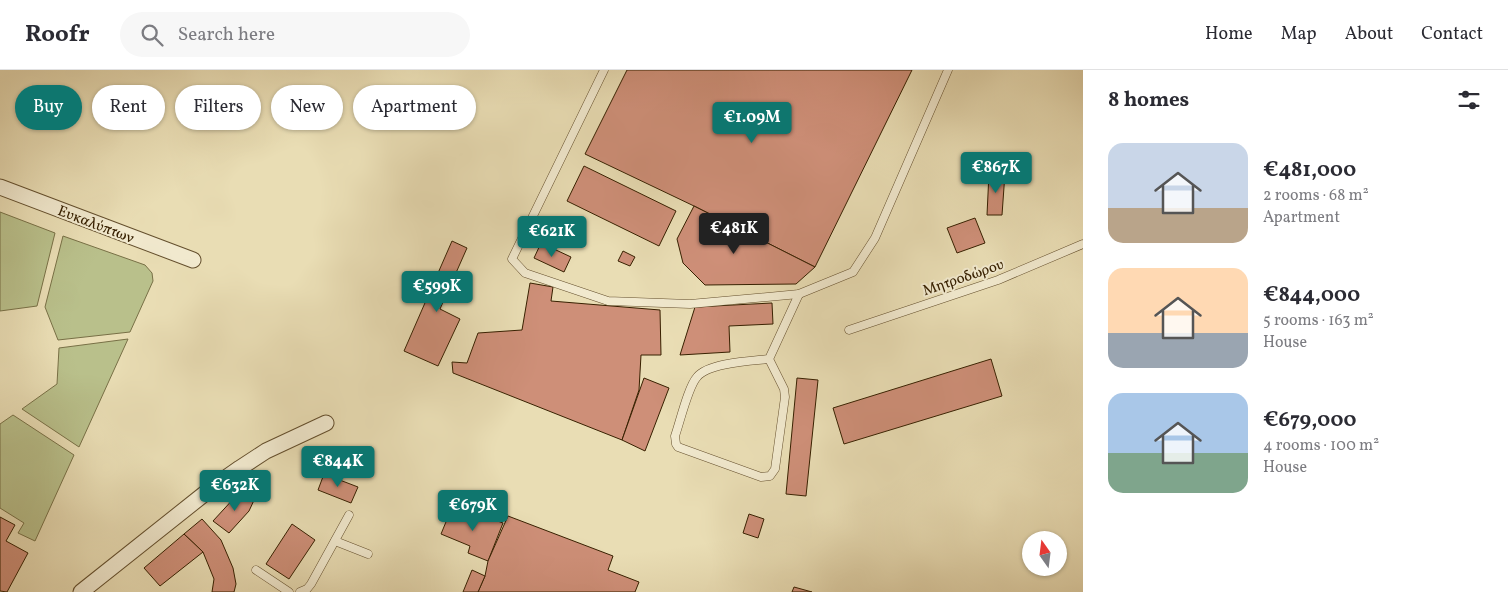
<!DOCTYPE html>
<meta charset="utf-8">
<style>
:root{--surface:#fff;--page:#f7f7f7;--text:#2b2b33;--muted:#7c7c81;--line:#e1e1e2;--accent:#0f766e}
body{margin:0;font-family:Vollkorn,serif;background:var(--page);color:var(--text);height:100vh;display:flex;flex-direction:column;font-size:19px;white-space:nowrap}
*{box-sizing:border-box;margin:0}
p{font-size:16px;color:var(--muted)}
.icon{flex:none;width:28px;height:28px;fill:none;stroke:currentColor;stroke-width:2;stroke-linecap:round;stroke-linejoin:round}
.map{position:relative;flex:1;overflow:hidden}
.panel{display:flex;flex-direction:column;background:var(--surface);width:425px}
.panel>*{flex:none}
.top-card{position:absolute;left:15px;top:15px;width:475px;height:45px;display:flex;gap:10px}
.needle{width:32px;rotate:346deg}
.tools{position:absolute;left:1022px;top:461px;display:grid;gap:10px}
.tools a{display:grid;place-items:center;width:45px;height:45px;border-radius:50%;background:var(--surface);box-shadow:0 1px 4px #0004;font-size:25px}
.price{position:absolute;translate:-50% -42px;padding:0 11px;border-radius:5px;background:var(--accent);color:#fff;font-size:16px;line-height:32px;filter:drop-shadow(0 1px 2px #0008)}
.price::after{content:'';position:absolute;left:50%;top:30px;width:15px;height:11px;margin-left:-8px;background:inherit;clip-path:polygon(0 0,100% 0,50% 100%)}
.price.selected{background:#222;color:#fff}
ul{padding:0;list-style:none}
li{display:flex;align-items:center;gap:15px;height:125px;padding:0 25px}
li span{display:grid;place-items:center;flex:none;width:140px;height:100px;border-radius:15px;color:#555}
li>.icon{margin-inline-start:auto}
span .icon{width:60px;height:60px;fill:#fffc;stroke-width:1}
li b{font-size:21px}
h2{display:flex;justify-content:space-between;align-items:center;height:60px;padding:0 25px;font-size:21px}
.tag{padding:0 18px;border-radius:22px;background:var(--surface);box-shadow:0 1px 4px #0004;font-size:18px;line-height:45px}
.tag.selected{background:var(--accent);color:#fff}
header{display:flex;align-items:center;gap:30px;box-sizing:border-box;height:70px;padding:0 25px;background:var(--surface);border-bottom:1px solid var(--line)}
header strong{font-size:24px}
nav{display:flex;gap:28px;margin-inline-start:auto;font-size:18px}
.search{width:350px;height:45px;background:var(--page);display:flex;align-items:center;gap:12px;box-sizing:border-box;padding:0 18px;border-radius:28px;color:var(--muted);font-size:19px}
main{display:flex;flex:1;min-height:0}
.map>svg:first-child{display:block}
</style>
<header>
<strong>Roofr</strong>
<div class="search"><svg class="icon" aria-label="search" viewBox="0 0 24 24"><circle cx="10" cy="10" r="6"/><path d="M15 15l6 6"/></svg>Search here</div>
<nav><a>Home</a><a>Map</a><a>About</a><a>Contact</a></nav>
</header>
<main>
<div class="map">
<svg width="1083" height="522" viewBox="0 0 1083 522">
<rect width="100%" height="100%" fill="#e9ddb4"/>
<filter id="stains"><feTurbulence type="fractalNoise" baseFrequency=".004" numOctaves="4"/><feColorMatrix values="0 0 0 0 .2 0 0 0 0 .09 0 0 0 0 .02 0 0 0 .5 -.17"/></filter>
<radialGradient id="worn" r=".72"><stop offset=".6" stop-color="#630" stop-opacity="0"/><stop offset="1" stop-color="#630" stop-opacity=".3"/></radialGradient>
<g fill="#b9c08b" stroke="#787046">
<polygon points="0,142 55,163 37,236 0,241"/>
<polygon points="63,166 145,195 152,203 153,211 130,262 58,270 45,237"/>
<polygon points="128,269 79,377 22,339 57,314 59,278"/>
<polygon points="13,345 74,385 35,471 18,463 24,453 0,438 0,354"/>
</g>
<g fill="#ce8f78" stroke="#372000">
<polygon points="627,0 912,0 815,197 694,136 585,84"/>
<polygon points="584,96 676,141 659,176 567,131"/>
<polygon points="989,103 1005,103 1002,145 987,145"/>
<polygon points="694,136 815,197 796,214 705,215 683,193 677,169"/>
<polygon points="975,148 985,173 957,183 947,158"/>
<polygon points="452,171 467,178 440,239 460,249 438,296 404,281"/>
<polygon points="541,173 571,187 564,202 534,188"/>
<polygon points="623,181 635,187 630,196 618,191"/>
<polygon points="530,213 553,217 551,231 660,240 661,285 641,285 639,320 622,370 453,303 452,292 467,293 478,263 522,260"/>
<polygon points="772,233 773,254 729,256 730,282 680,285 695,237"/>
<polygon points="991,289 1002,326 844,374 833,338"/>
<polygon points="644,308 669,318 645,381 622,370"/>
<polygon points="797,308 818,310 806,426 786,424"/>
<polygon points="324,404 358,417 351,433 318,420"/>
<polygon points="248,421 255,428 249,441 229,463 213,451 236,426 242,428"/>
<polygon points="458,436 503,453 488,491 468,483 470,476 441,464 448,447 453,449"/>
<polygon points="749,444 764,449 758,468 743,463"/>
<polygon points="508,446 613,486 608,500 639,512 635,522 478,522 485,506 488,491"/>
<polygon points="0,447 15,455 6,471 28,483 7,522 0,521"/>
<polygon points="202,449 221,470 233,498 236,514 234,522 212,522 214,509 203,482 184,464"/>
<polygon points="292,454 315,470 289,509 266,494"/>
<polygon points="184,464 203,482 160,516 144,498"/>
<polygon points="472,500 485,506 478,522 463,522"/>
<polygon points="794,517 812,522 792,522"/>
</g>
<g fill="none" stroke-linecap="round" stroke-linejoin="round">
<defs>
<g id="service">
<polyline points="604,0 512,189 525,203 608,231 690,234 799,224 853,202 875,168 948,0"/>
<polyline points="849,260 998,210 1083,174"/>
<path d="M 769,289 L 784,319 L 785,327 L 775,399 L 770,406 L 761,407 L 678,377 L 676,374 L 675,366 C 680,352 688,317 697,307 C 708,293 750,291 769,289 L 799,224"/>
<polyline points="335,471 368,484"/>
<polyline points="256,500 289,522"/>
<polyline points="300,522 307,519 311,514 349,445"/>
</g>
<g id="minor">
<polyline points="0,117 193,190"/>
<polyline points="81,522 213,417 240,398 266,381 326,353"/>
</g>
</defs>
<use href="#service" stroke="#644f2d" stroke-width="9"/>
<use href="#minor" stroke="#644f2d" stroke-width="17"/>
<use href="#service" stroke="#f1e9ce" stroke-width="8"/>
<use href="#minor" stroke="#f1e9ce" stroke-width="15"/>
</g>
<g text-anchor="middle" stroke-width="4" stroke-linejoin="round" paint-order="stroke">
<g font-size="15" fill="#372000" stroke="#f1e9ce">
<text transform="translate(96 154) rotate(21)" y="5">Ευκαλύπτων</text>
<text transform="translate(963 207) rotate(-19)" y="5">Μητροδώρου</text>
</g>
</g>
<rect width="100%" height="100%" filter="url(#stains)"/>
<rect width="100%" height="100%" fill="url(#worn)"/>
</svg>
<div class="tools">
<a><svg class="needle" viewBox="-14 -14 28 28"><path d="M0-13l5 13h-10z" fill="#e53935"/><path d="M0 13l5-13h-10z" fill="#7c7c81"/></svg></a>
</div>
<b class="price" style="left:752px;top:74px">€1.09M</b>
<b class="price" style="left:996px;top:124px">€867K</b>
<b class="price selected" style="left:734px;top:185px">€481K</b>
<b class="price" style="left:552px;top:188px">€621K</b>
<b class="price" style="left:437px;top:243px">€599K</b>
<b class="price" style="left:338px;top:418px">€844K</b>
<b class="price" style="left:235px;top:442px">€632K</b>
<b class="price" style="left:473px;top:462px">€679K</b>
<div class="top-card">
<a class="tag selected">Buy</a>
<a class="tag">Rent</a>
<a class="tag">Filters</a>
<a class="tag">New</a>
<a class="tag">Apartment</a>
</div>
</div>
<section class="panel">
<h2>8 homes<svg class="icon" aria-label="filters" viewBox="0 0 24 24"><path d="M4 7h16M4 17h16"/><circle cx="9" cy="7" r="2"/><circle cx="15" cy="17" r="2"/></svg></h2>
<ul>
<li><span style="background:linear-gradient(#c9d6e8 65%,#b9a48a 0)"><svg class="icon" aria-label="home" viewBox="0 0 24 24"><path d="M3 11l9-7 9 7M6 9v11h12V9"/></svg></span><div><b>€481,000</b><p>2 rooms · 68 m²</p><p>Apartment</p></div></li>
<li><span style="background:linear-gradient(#ffd9b3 65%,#9aa5b1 0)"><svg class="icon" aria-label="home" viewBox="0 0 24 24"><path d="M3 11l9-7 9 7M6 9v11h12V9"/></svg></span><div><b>€844,000</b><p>5 rooms · 163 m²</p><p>House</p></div></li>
<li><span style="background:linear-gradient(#a9c7e8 60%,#7fa58c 0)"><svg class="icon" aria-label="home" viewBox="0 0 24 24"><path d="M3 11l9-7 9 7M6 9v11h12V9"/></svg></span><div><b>€679,000</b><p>4 rooms · 100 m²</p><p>House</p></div></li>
</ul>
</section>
</main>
